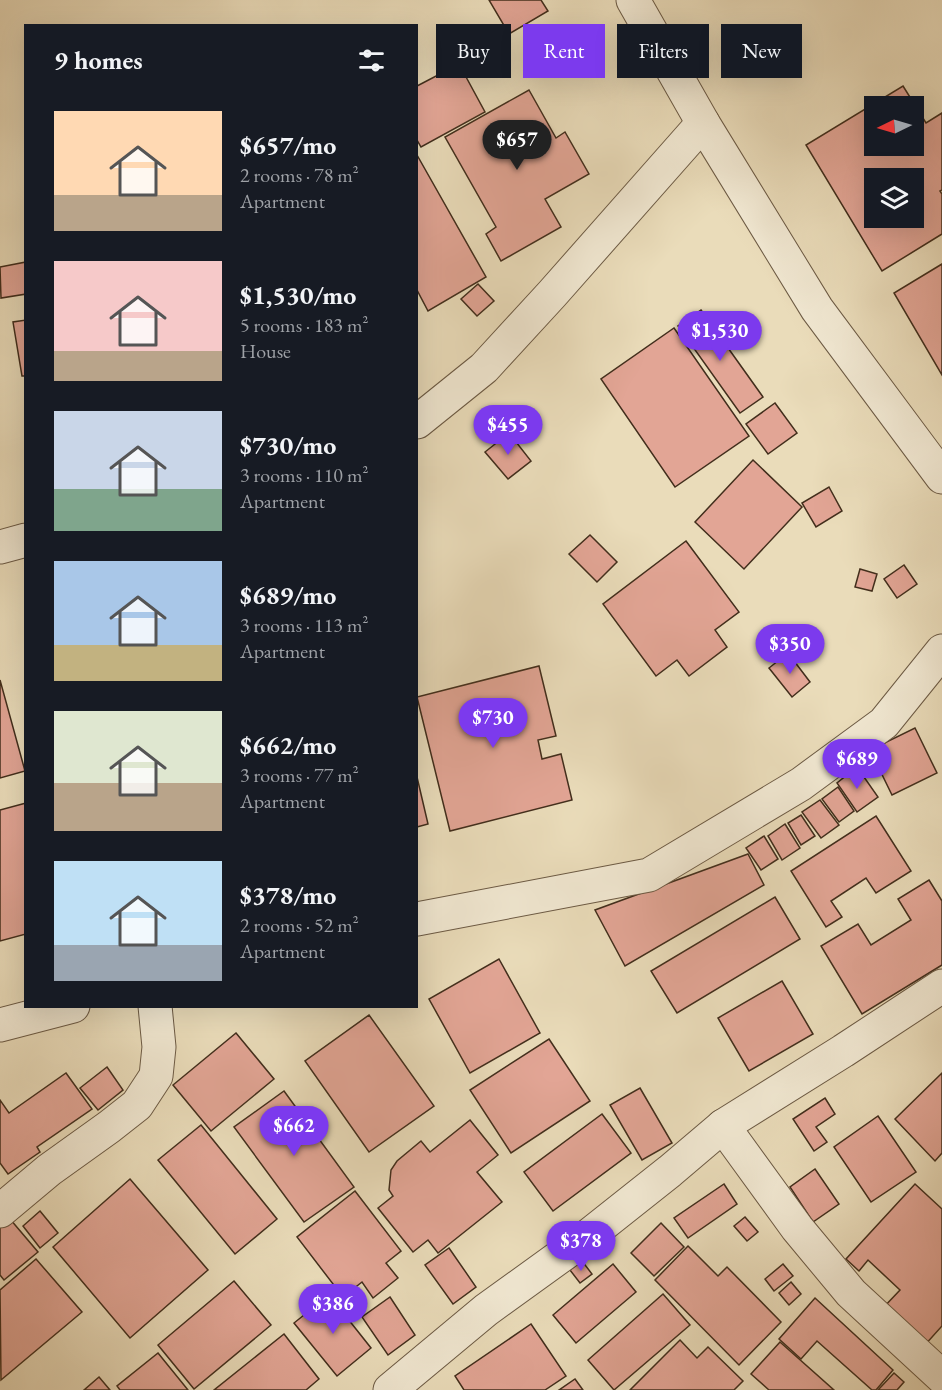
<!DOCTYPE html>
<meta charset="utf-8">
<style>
:root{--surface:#171b24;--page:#242831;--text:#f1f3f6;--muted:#9ea1a6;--accent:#7c3aed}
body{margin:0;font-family:"EB Garamond",serif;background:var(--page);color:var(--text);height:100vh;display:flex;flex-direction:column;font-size:22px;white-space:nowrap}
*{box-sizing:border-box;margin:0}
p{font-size:20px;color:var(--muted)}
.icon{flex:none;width:33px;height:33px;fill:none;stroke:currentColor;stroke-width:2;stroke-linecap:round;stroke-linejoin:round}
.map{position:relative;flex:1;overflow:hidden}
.panel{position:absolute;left:24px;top:24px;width:394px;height:984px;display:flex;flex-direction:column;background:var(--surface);border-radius:0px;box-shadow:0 6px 24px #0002}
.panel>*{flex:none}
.top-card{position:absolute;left:436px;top:24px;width:416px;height:54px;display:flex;gap:12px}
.needle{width:39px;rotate:265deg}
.controls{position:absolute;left:864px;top:96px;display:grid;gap:12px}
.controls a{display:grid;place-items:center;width:60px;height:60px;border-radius:0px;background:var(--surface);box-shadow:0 6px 24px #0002;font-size:30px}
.price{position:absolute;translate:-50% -51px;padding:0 14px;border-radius:21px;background:var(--accent);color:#fff;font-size:20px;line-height:39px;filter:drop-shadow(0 2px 3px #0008)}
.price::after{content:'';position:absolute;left:50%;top:36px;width:18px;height:14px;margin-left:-9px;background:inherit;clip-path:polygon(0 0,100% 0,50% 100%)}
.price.selected{background:#222;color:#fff}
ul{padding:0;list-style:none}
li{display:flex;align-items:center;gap:18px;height:150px;padding:0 30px}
li span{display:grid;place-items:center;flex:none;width:168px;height:120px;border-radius:0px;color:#555}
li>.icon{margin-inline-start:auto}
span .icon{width:72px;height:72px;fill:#fffc;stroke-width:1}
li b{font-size:26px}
h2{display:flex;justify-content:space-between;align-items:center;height:72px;padding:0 30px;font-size:26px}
.pill{padding:0 21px;border-radius:0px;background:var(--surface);box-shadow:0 6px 24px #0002;font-size:21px;line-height:54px}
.pill.selected{background:var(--accent);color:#fff}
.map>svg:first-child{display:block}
</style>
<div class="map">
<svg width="942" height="1390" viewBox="0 0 942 1390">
<rect width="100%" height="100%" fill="#eadcba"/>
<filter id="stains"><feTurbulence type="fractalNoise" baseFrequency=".00333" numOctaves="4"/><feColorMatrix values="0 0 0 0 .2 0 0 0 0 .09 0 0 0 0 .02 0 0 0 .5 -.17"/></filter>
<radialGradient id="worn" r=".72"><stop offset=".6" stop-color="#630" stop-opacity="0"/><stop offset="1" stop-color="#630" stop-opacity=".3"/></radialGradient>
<g fill="#e2a595" stroke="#422e1c" stroke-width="1.5" fill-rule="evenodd">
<polygon points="489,0 541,0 548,11 509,34"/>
<polygon points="459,64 485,112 421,147 417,140 417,86"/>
<path d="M 903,86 L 926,123 L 942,113 L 942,190 L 940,191 L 942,194 L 942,234 L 882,271 L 806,145 ZM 874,106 L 914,106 L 914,146 L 874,146 ZM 874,178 L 914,178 L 914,218 L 874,218 Z"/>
<polygon points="529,90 556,138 565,132 589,174 545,199 561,227 501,261 486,234 496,227 445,137"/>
<polygon points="417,155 486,277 428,311 417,290"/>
<polygon points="26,262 26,294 1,298 0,267"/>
<polygon points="942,264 942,375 894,293"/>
<polygon points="478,284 494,301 477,316 461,299"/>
<polygon points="701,310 763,397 740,413 678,326"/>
<polygon points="26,320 26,376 22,376 13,322"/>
<polygon points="674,328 749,436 675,487 601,379"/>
<polygon points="775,403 797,433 768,454 746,424"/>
<polygon points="509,433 531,461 508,479 485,452"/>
<polygon points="753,460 802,507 744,569 695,522"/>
<polygon points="829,487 842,511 816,527 802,503"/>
<polygon points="590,535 617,562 597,582 569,554"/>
<polygon points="686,541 739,612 715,630 727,647 689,676 677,660 656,676 603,604"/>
<polygon points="904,565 917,584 897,598 884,579"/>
<polygon points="860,569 877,574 872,591 855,587"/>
<polygon points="788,653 810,682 792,697 769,668"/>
<polygon points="539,666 556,736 538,740 542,759 561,754 572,800 450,831 417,697"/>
<polygon points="0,680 25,771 0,778"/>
<polygon points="915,728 937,773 892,795 870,750"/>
<polygon points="857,767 878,797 857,812 837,783"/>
<polygon points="417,777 428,824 417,827"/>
<polygon points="838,787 854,811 839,822 822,799"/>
<polygon points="820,800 839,825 821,838 802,812"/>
<polygon points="26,803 26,934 0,941 0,810"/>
<polygon points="801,815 815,836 801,845 788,823"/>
<polygon points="876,816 911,871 876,893 866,878 831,901 842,917 826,927 791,871"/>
<polygon points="785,824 800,848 782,860 768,836"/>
<polygon points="764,836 778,859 761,870 746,848"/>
<polygon points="748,854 764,885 625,966 595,910"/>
<polygon points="929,880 942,901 942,965 862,1014 821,946 858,924 871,945 911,920 898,899"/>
<polygon points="775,897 800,939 677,1013 651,971"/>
<polygon points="499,959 540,1033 470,1073 429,999"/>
<polygon points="782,981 813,1034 749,1071 718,1018"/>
<polygon points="369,1015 434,1106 369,1152 305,1061"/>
<polygon points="236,1033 274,1079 211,1131 173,1085"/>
<polygon points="549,1039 590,1101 511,1153 470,1090"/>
<polygon points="107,1067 123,1090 98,1110 80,1088"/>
<polygon points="66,1073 92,1109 37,1147 40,1152 8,1174 0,1163 0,1100 9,1113"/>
<polygon points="942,1073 942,1153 935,1161 895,1119"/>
<polygon points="640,1088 672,1143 642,1160 610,1105"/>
<polygon points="284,1091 354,1187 304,1222 234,1127"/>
<polygon points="825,1098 835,1114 816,1127 827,1142 814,1151 793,1119"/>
<polygon points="602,1114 631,1153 553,1211 524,1172"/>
<polygon points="878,1116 916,1172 871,1202 834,1147"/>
<polygon points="470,1120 498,1155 477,1172 502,1202 438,1253 428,1240 413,1252 378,1208 393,1196 389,1190 391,1170 397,1161 421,1141 430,1152"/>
<polygon points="201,1125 277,1219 235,1254 158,1160"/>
<polygon points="815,1169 839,1204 813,1222 790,1187"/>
<polygon points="130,1179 208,1270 130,1338 53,1247"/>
<polygon points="724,1184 737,1204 688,1238 674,1218"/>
<polygon points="915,1184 942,1209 942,1326 924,1346 883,1308 900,1290 868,1260 859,1271 846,1259"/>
<polygon points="355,1191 401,1251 386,1263 398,1278 373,1298 362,1282 343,1297 297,1237"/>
<polygon points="40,1211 58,1233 40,1248 23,1226"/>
<polygon points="745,1217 758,1232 747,1241 734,1226"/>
<polygon points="10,1219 38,1252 4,1280 0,1275 0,1228"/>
<polygon points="661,1223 684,1247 654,1276 631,1253"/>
<polygon points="688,1246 718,1276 727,1267 781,1322 739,1365 655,1280"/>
<polygon points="449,1248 476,1287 453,1304 425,1265"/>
<polygon points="36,1259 82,1312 1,1380 0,1290"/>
<polygon points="582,1261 592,1274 580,1283 570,1270"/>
<polygon points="613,1264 636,1292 576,1343 553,1315"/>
<polygon points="783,1264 793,1276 774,1291 765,1279"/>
<polygon points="234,1281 271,1325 194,1389 158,1345"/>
<polygon points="791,1282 801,1294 789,1305 779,1293"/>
<polygon points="663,1294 690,1325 614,1390 588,1360"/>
<polygon points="329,1295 371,1348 337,1376 294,1323"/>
<polygon points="390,1297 415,1335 388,1355 362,1317"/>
<polygon points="815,1298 893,1370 876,1390 872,1390 817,1341 801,1359 779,1339"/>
<polygon points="531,1324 566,1376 545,1390 464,1390 455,1376"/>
<polygon points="284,1334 319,1379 306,1390 214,1390"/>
<polygon points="680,1340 697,1358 708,1347 743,1381 734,1390 630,1390"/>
<polygon points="780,1342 834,1390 769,1390 751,1374"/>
<polygon points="158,1353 188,1390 120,1390 117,1386"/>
<polygon points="894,1373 904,1382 897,1390 878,1390"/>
<polygon points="99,1377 110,1390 84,1390"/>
<polygon points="575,1379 583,1390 559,1390"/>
</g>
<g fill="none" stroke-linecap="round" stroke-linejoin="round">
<defs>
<g id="street">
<polyline points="633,0 703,123 817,309 942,477"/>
<polyline points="417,422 484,368 552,294 703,123"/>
<polyline points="0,547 26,540"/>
<polyline points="417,919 649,875 801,784 884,723 942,651"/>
<polyline points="0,1025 73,1006"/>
<polyline points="723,1126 797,1228 851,1293 942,1377"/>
<polyline points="0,1211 49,1170 109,1127 137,1105 156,1076 159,1047 155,1006"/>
<polyline points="390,1390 486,1310 583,1240 670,1171 723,1126 843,1051 942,986"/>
</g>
</defs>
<use href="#street" stroke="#6c5a44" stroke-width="35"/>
<use href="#street" stroke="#f1e8d2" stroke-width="33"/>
</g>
<rect width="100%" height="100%" filter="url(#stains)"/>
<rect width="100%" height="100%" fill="url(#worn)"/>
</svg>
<div class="controls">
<a><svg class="needle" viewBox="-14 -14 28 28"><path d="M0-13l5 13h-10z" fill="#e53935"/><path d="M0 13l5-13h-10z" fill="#9ea1a6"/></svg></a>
<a><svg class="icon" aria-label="layers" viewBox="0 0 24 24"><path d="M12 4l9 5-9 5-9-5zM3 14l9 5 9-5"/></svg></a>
</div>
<b class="price selected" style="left:517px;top:171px">$657</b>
<b class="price" style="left:720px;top:362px">$1,530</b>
<b class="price" style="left:508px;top:456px">$455</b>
<b class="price" style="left:790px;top:675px">$350</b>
<b class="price" style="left:493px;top:749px">$730</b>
<b class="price" style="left:857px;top:790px">$689</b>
<b class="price" style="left:294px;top:1157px">$662</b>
<b class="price" style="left:581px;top:1272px">$378</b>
<b class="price" style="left:333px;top:1335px">$386</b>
<div class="top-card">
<a class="pill">Buy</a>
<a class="pill selected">Rent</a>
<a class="pill">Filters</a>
<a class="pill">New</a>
</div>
<section class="panel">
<h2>9 homes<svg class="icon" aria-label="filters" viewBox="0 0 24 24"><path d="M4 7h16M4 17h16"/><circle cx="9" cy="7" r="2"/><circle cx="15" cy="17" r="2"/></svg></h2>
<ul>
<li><span style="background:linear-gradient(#ffd9b3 70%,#b9a48a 0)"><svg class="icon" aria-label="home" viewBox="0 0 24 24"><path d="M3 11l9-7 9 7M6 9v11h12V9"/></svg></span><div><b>$657/mo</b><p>2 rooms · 78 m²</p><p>Apartment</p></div></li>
<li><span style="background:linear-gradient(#f6c9c9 75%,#b9a48a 0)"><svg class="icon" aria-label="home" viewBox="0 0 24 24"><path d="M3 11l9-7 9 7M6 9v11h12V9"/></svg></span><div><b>$1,530/mo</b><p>5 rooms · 183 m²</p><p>House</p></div></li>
<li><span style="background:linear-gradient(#c9d6e8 65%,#7fa58c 0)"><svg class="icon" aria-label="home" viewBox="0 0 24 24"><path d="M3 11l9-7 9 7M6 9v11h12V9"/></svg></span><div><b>$730/mo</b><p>3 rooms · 110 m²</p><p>Apartment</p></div></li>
<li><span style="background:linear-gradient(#a9c7e8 70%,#c2b280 0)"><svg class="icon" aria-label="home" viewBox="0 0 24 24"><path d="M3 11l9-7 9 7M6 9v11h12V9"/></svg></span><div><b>$689/mo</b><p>3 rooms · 113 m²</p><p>Apartment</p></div></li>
<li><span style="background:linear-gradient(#dfe7d0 60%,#b9a48a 0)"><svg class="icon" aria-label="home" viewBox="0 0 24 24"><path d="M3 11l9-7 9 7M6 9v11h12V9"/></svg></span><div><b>$662/mo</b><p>3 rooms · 77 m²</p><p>Apartment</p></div></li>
<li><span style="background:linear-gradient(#bfe0f5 70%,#9aa5b1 0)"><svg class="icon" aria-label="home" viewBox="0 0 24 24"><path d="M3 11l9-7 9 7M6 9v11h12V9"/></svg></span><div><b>$378/mo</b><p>2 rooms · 52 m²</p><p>Apartment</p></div></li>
</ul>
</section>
</div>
